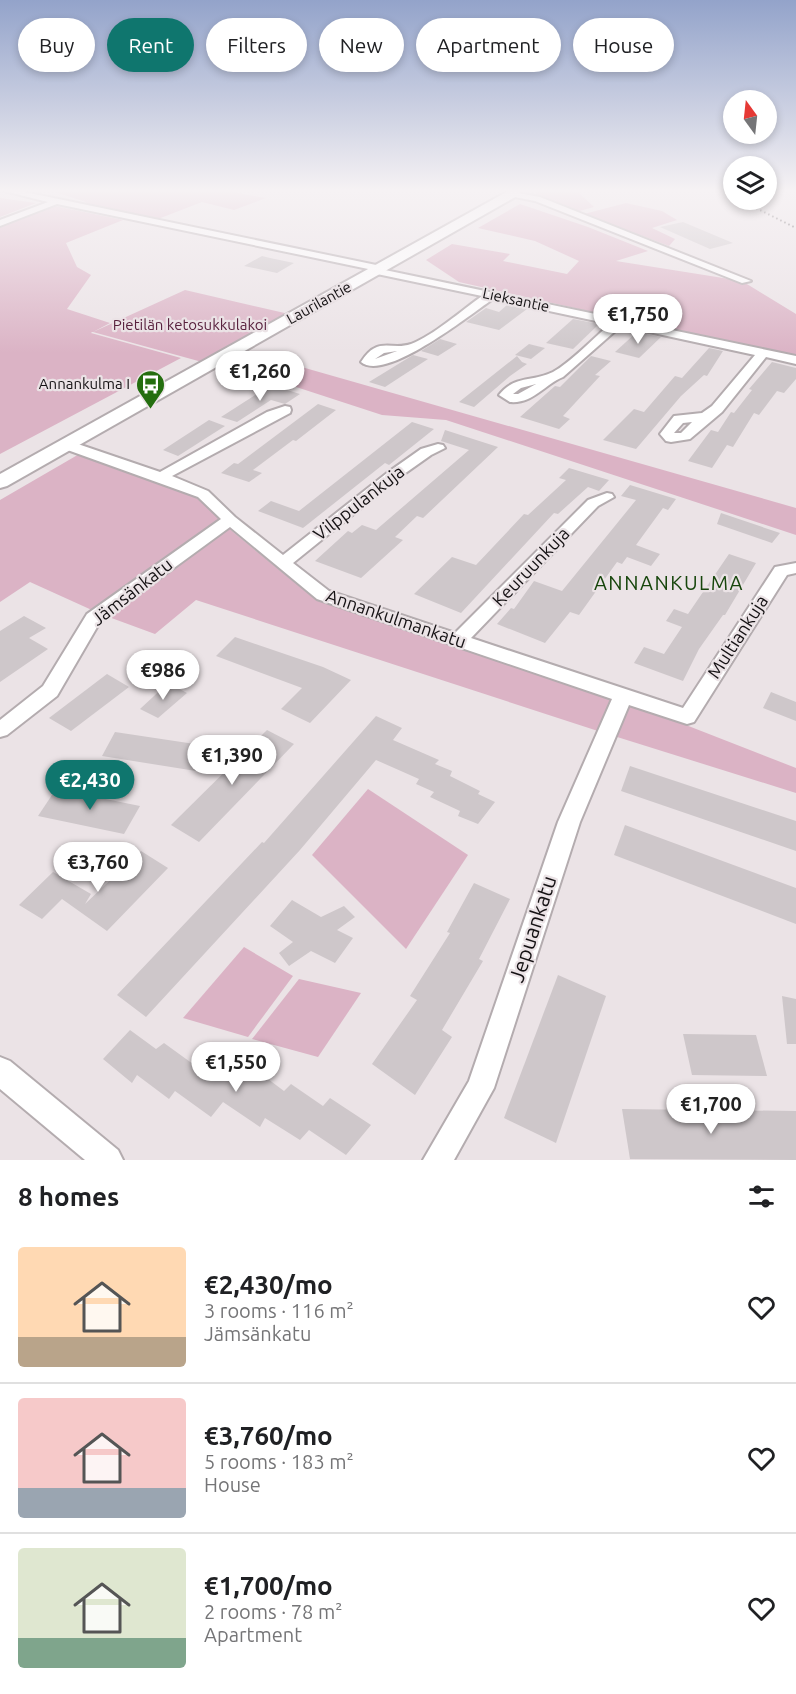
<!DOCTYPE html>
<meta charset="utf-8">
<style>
:root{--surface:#fff;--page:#f6f6f6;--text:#202124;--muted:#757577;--line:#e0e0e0;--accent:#0f766e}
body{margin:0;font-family:Ubuntu,sans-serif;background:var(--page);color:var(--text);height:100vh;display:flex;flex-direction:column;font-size:22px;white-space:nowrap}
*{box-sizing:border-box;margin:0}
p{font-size:20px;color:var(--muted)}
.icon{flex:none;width:33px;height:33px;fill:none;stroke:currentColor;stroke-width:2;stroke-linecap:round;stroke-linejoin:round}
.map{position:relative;height:1160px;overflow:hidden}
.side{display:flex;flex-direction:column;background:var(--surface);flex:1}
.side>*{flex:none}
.hud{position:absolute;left:18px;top:18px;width:760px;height:54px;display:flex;gap:12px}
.needle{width:39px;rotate:345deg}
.controls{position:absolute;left:723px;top:90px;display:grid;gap:12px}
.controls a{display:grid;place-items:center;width:54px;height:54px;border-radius:50%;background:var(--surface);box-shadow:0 3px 9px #0003;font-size:30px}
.price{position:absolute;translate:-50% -51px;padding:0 14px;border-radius:21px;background:#fff;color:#222;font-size:20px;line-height:39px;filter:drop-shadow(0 2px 3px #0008)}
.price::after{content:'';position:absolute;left:50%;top:36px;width:18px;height:14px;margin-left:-9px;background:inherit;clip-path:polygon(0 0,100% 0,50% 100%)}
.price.active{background:var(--accent);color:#fff}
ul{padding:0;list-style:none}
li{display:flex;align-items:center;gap:18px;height:150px;padding:0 18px}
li+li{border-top:2px solid var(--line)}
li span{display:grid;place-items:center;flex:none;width:168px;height:120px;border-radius:6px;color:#555}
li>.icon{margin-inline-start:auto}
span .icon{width:72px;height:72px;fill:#fffc;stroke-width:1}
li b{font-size:26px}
h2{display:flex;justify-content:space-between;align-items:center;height:72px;padding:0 18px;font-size:26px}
.chip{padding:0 21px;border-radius:27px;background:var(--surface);box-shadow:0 3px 9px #0003;font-size:21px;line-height:54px}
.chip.active{background:var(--accent);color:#fff}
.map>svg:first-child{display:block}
</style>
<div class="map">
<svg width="796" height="1160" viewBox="0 0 796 1160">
<rect width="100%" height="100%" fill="#ebe3e6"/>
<g fill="#dbb3c5">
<polygon points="63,190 234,190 232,192 266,198 234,210 202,202 158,219 85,204 86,202 55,192"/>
<polygon points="536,190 576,190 594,207 576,212 540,198 534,191"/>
<polygon points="0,198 36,203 0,217"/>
<polygon points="626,203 662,211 677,220 652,228 675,239 669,246 584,214"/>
<polygon points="520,204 588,227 648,251 616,261 742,281 796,314 796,358 459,282 426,260 452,244 510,254 503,261 567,274 579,261 535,241 478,228"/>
<polygon points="55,206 123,220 66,243 77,267 91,275 67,309 110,323 93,332 185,290 289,314 202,362 93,332 92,332 91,333 181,358 0,454 0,227"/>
<polygon points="256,354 796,508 796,535 446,420 382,415 235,367"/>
<polygon points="81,453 200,496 223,520 94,611 30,582 0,602 0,500"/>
<polygon points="227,527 316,600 615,698 601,732 196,600 155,634 106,616"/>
<polygon points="627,702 796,768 796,793 614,736"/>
<polygon points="368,789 468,855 406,949 312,855"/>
<polygon points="244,947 293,976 248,1037 183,1018"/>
<polygon points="299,979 361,993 318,1057 252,1039"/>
</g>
<g fill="#cec7ca">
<polygon points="683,222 733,243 710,249 660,227"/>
<polygon points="262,256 270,258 294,263 277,273 244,266"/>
<polygon points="507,305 527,309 499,330 466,322 486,308 499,312"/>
<polygon points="573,319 599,324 573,349 546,343"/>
<polygon points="637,332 661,337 639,358 615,352"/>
<polygon points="440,339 457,344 438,356 421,351"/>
<polygon points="529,344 545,348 531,359 515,355"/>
<polygon points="709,348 723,351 707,376 704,375 681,396 636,449 603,440 634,409 644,412 675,376 682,378"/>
<polygon points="413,355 428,359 385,387 369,382"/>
<polygon points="517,356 522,362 527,364 510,376 474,407 459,402"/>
<polygon points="591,356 611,361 595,375 600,376 563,416 570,419 559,429 520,417 555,386 560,387"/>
<polygon points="772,362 796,368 796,379 784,393 777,391 759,415 754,413 733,447 727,445 712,468 688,461 711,430 718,432 731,412 734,413 752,390 749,389"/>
<polygon points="271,385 300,394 285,404 271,400 237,422 221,417"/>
<polygon points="318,404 336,410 296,441 293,440 253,470 262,473 249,482 221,473 234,463 238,464"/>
<polygon points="209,420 225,426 178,456 163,450"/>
<polygon points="412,422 434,429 389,465 385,463 303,528 258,511 271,501 299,511"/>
<polygon points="445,430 498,447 423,518 417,516 395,537 403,540 361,578 315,561 348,531 352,533 362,525 376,530 469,450 441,441"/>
<polygon points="569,468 609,480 599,491 588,487 558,514 554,513 461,613 414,594 452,557 476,565 524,514 528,515 566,480 559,478"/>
<polygon points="630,485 676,499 668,510 663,508 636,545 660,554 651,566 627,557 622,564 617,562 579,615 570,612 545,643 497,624 511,608 514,609 534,581 562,591 636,500 621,496"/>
<polygon points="721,513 780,533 772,543 717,524"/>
<polygon points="729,554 756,563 725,615 723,615 699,649 683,681 634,663 644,647 664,654 682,627 666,621 674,609 688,614"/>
<polygon points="24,616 46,628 29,638 48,649 0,682 0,631"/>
<polygon points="235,637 323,667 351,680 310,723 281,709 302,688 216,656"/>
<polygon points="107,674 129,687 71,731 49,718"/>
<polygon points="168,683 187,693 158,718 140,709"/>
<polygon points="771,692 796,702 796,721 763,708"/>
<polygon points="376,716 402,728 393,740 439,760 435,764 452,771 450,776 480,791 478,794 495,802 478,824 458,816 460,811 430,797 434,792 416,784 419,779 376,760 300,850 146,1017 117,995 262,842 264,843"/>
<polygon points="267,730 294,744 199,842 171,825"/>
<polygon points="115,732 208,746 196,771 102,756"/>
<polygon points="630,766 796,821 796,851 621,791"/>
<polygon points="56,789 140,806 124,834 38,816"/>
<polygon points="625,825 796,888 796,924 614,855"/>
<polygon points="141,851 168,868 107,931 62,899 42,919 19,905 53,872 91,894 85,904"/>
<polygon points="474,883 510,899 479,959 483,961 442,1030 452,1037 415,1095 372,1064 417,1000 410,996 450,933 447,932"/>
<polygon points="292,900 321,917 344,906 355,917 337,930 353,938 335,963 311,951 289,966 279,953 293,942 270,926"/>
<polygon points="558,975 606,996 556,1143 504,1118"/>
<polygon points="782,996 796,999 796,1044 787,1044"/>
<polygon points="130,1030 156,1049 164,1043 193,1064 199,1055 238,1085 252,1067 284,1091 291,1084 323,1106 330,1098 371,1125 346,1155 309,1130 300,1140 265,1118 260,1127 223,1102 211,1117 175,1091 169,1099 137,1075 132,1083 103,1059"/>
<polygon points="683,1034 756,1035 767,1076 692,1075"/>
<polygon points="622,1109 796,1111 796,1160 630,1159"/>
</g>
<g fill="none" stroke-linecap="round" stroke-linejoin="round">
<defs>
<g id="street">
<path d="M 0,190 L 15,190 L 381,266 L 385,270 L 796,356 L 796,364 L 766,357 L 722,412 L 690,439 L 671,442 L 666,441 L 660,434 L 674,416 L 702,413 L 712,406 L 755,355 L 621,326 L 563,377 C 545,384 533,404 510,402 L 499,395 C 514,375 533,382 553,372 C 570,363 595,337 610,324 L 493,299 C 471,314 385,383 361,362 C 378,335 391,351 411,344 C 434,335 461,311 482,296 L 377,274 L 373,270 L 57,204 L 0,226 L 0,220 L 48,202 ZM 397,351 L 375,359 L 384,353 ZM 536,384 L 518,394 L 513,394 L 521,388 ZM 692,422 L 681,433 L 674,433 L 683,423 Z"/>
<polygon points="513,192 540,197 751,281 742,283 535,201 510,196 509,194"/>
<polygon points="285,406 290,407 291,410 290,413 172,476 208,491 235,517 283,555 387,473 421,449 438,444 443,445 445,448 431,455 397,479 293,563 329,591 455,633 588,500 607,493 612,494 614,497 598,506 471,638 683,708 775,567 796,563 796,573 787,575 694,722 687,724 629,705 580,822 494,1088 454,1160 423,1160 469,1081 558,822 612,699 317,599 230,527 100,622 57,696 7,735 0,737 0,720 43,686 87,614 221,519 198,497 62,448 60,445 62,442 72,442 160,472 267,412"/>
<polygon points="0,1057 10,1061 118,1150 123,1160 85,1160 0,1089"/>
</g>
<polygon id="secondary" points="510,190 521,190 517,196 7,486 0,488 0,474"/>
</defs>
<use href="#street" stroke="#b4acaf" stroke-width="4"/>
<use href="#secondary" stroke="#b4acaf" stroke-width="4"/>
<use href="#street" fill="#fff" fill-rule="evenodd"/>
<use href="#secondary" fill="#fff" fill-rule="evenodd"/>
<g stroke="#3a3639" stroke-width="2" stroke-dasharray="1.5 3" stroke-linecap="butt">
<polyline points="721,190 734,196"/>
<polyline points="740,200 796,228"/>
</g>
</g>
<linearGradient id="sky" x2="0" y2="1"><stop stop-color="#93a3ca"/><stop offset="0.54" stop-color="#f6f2f4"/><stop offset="1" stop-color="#f6f2f4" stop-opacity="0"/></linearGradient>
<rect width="796" height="353" fill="url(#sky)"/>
<defs>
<symbol id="bus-pin" viewBox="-11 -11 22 30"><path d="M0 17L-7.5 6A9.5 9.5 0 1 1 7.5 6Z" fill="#246e0f" stroke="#ebe3e6"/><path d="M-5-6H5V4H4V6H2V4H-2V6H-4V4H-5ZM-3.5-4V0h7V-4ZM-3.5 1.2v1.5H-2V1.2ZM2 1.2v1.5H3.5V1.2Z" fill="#fff"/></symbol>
</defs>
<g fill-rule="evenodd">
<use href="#bus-pin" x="134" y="368" width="33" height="45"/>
</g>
<g text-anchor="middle" stroke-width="4.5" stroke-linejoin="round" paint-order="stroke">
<g font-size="15" fill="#141113" stroke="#ebe3e6">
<text transform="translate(516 300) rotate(12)" y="5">Lieksantie</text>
<text transform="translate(319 303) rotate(-29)" y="5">Laurilantie</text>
</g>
<g font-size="15" fill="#59233f" stroke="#ebe3e6">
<text x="190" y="330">Pietilän ketosukkulakoi</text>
</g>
<g font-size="15" fill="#141113" stroke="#ebe3e6" text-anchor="end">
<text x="130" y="389">Annankulma I</text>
</g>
<g font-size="18" fill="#141113" stroke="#ebe3e6">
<text transform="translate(359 503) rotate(-38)" y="6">Vilppulankuja</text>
<text transform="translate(531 567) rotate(-46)" y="6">Keuruunkuja</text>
<text transform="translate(132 592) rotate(-38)" y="6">Jämsänkatu</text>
<text transform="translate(396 619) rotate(19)" y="6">Annankulmankatu</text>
<text transform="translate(738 637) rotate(-57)" y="6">Multiankuja</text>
</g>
<g font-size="20" letter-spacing="1.5" fill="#16450b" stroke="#ebe3e6">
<text x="669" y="590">ANNANKULMA</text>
</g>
<g font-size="21" fill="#141113" stroke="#ebe3e6">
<text transform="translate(533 929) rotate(-72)" y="7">Jepuankatu</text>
</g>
</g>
</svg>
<div class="controls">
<a><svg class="needle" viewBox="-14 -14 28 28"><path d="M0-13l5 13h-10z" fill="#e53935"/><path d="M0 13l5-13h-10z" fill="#757577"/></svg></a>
<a><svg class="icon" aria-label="layers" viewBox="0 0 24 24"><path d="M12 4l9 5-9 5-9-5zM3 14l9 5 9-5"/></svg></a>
</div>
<b class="price" style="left:638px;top:345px">€1,750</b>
<b class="price" style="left:260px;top:402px">€1,260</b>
<b class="price" style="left:163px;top:701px">€986</b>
<b class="price" style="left:232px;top:786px">€1,390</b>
<b class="price active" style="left:90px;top:811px">€2,430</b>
<b class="price" style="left:98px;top:893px">€3,760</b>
<b class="price" style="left:236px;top:1093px">€1,550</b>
<b class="price" style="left:711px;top:1135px">€1,700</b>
<div class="hud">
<a class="chip">Buy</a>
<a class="chip active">Rent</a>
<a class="chip">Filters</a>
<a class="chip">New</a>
<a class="chip">Apartment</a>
<a class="chip">House</a>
</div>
</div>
<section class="side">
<h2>8 homes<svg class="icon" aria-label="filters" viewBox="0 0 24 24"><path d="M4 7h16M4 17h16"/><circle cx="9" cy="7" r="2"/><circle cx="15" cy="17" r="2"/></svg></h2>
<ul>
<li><span style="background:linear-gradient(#ffd9b3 75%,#b9a48a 0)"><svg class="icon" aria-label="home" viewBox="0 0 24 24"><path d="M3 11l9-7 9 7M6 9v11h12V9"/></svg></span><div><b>€2,430/mo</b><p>3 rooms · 116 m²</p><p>Jämsänkatu</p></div><svg class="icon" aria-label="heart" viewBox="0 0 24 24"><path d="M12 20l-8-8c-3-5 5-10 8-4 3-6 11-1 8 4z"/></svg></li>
<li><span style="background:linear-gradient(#f6c9c9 75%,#9aa5b1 0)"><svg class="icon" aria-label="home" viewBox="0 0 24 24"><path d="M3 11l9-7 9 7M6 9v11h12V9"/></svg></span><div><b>€3,760/mo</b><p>5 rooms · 183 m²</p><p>House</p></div><svg class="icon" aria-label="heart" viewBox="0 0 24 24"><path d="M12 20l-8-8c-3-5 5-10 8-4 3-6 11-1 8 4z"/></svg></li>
<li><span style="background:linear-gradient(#dfe7d0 75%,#7fa58c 0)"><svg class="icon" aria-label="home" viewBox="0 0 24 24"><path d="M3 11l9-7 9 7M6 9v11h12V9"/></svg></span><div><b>€1,700/mo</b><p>2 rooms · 78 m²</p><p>Apartment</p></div><svg class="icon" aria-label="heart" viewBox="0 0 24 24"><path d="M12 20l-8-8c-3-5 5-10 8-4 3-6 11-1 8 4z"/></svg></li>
</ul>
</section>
